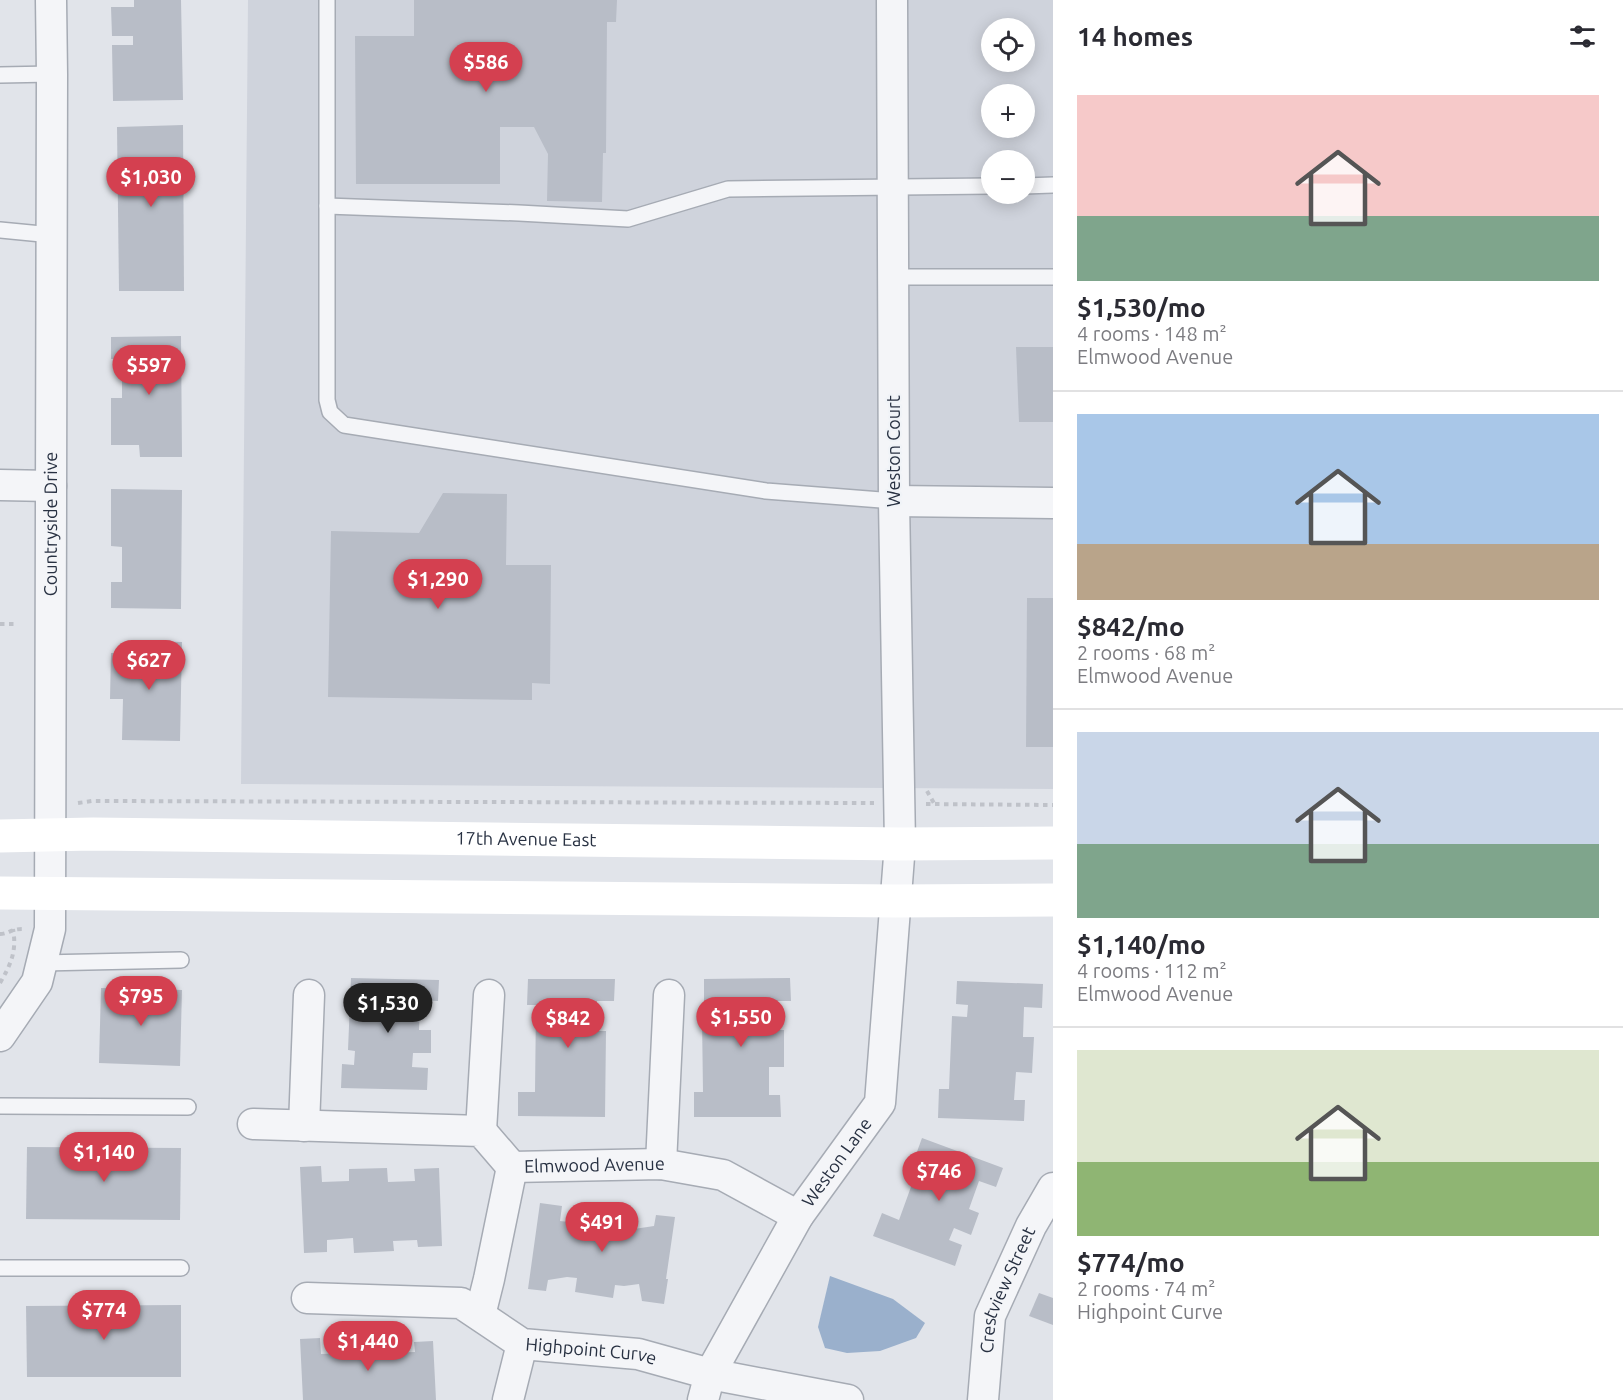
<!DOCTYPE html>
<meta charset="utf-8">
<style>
:root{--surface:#fff;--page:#f7f7f7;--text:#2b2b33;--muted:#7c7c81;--line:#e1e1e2;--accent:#d44050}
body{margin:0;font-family:Ubuntu,sans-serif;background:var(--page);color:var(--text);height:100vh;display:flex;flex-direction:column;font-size:22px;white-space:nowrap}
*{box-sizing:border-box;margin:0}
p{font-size:20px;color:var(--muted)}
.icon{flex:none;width:33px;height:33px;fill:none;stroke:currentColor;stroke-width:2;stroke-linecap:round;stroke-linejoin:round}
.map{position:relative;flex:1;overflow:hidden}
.drawer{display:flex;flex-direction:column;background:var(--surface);width:570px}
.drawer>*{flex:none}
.fabs{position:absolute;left:981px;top:18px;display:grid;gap:12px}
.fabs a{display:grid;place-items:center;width:54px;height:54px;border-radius:50%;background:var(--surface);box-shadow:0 3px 15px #0003;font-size:30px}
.price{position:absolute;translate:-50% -51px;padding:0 14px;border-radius:21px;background:var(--accent);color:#fff;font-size:20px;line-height:39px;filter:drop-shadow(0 2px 3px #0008)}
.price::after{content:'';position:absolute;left:50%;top:36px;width:18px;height:14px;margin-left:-9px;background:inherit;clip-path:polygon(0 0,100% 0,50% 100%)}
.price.active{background:#222;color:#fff}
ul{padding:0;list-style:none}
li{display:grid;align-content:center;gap:12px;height:318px;padding:0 24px}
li+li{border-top:2px solid var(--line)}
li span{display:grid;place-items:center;height:186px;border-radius:0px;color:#555}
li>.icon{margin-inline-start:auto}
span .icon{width:108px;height:108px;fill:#fffc;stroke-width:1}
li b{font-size:26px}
h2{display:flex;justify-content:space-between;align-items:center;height:72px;padding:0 24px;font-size:26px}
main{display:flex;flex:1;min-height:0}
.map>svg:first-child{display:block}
</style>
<main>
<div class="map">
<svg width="1053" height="1400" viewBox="0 0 1053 1400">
<rect width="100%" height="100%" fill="#e1e4ea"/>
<path fill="#cfd3dc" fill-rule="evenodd" d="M 248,0 L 1053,0 L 1053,789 L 241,784 ZM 992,28 L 1024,28 L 1024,62 L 992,62 ZM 992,94 L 1024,94 L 1024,128 L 992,128 ZM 992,160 L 1024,160 L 1024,194 L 992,194 Z"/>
<polygon fill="#9ab0cc" points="830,1276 893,1299 925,1323 916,1338 880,1351 847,1353 825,1348 818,1327"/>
<g fill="#b8bdc7">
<polygon points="134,0 181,0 183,100 113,101 112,45 133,45 133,36 112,36 111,7 134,7"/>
<polygon points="414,0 617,0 616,22 607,22 606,153 603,153 602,202 547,201 548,154 534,127 500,127 500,184 356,184 355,36 414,36"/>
<polygon points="183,125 184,291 119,291 117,127"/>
<polygon points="181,336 182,457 140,457 139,445 111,445 111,398 122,398 122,359 111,359 111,337"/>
<polygon points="1016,347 1053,347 1053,422 1019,422"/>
<polygon points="111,489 182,490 181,609 111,608 111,582 122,582 122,547 111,546"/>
<polygon points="443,493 507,494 506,565 551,565 550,684 532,683 532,700 328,697 331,531 419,533"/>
<polygon points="1027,598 1053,598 1053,747 1026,747"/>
<polygon points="140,641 182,642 180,741 122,740 123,699 110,699 111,653 140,653"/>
<polygon points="351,978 439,980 438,1001 420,1000 419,1030 431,1030 431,1053 413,1053 412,1067 428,1068 427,1090 341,1088 342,1064 354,1065 355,1051 348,1050"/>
<polygon points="790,978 791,1001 773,1001 773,1030 784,1030 784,1067 769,1067 769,1095 780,1095 781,1117 694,1117 694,1092 703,1092 702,1018 717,1018 717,1004 704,1004 704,979"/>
<polygon points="528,979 615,979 614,1001 597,1001 596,1031 606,1031 605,1117 518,1116 518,1092 535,1092 536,1005 527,1005"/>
<polygon points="957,981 1043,984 1042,1008 1024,1007 1023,1037 1034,1037 1032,1073 1016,1072 1014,1100 1025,1100 1024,1121 938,1118 939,1089 949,1089 952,1016 967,1017 968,1005 956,1004"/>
<polygon points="101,988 182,990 180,1066 99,1063"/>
<polygon points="922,1138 1003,1168 996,1187 979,1181 969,1209 979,1213 971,1235 954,1228 949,1240 962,1245 955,1266 873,1236 882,1213 899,1220 920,1162 914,1160"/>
<polygon points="27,1147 181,1148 180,1220 26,1219"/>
<polygon points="321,1166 322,1182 349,1181 349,1169 387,1168 388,1182 415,1181 414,1169 439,1168 442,1246 418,1247 417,1240 393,1241 394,1251 354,1253 353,1238 327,1240 327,1252 304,1253 300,1167"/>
<polygon points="540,1203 562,1206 560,1221 569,1222 588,1219 590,1209 626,1214 624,1227 634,1229 654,1226 656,1215 675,1217 666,1279 668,1279 664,1304 642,1301 639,1284 624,1286 615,1285 613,1298 575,1292 577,1278 567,1277 548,1280 546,1291 528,1289"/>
<polygon points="1039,1293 1053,1298 1053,1325 1029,1316"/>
<polygon points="181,1305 181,1377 27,1377 26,1306"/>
<polygon points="320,1338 321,1354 348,1353 348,1341 385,1340 386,1353 415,1352 414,1342 433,1341 436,1400 303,1400 300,1339"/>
</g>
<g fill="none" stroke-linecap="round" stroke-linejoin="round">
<defs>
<g id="lane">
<polyline points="327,0 327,400 330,412 344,425 766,491 894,501"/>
<polyline points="0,75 52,74"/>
<polyline points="1024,186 1053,185"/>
<polyline points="327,206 519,213 628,219 728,189 992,186"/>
<polyline points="0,230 52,235"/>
<polyline points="893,277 1053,277"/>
<polyline points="42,963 181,960"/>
<polyline points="0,1106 188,1107"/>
<polyline points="0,1268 181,1268"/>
</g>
<g id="street">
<polyline points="0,485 51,486"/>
<polyline points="894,501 1053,503"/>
<path id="s1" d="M 0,1036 L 37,982 L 50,929 L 52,74 L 51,0"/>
<path id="s2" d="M 253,1124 L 481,1131 L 512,1167 L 661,1164 L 723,1175 L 798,1216"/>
<polyline points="304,1126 309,995"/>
<polyline points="481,1131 489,995"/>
<polyline points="661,1164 669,995"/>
<path id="s3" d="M 307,1298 L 461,1303 L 522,1344 L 638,1354 L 710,1374 L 848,1400"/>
<polyline points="480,1315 489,1279 512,1167"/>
<polyline points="508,1400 522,1344"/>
<path id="s4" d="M 703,1400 L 710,1374 L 798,1216 L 880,1103 L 900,844 L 894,501 L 892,0"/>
<path id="s5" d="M 983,1400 L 990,1316 L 1031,1226 L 1053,1188"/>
</g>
</defs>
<use href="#lane" stroke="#a6abb4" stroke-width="18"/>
<use href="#street" stroke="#a6abb4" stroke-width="33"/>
<g stroke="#bfc2c9" stroke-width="4" stroke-dasharray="4.5 4.5" stroke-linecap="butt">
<polyline points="0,624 15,624"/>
<polyline points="927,791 935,805"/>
<polyline points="78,803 92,801 874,803"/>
<polyline points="926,804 1053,805"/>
<path d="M 0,934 C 8,934 11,929 22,929"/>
<path d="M 0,983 C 11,964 17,951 13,929"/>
</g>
<use href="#lane" stroke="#f4f5f8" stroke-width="15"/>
<use href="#street" stroke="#f4f5f8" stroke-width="30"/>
<g stroke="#fff" stroke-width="33">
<path id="s6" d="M 0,836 L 93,834 L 900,844 L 1053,843"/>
<polyline points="0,893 896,901 1053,900"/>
</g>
</g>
<g text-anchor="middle" stroke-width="4.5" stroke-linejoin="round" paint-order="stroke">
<g font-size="18" fill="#283142" stroke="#f0f3f7">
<text transform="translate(894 451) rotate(-90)" y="6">Weston Court</text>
<text dy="6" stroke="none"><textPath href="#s1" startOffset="525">Countryside Drive</textPath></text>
<text dy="6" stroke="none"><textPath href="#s6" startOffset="526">17th Avenue East</textPath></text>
<text dy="6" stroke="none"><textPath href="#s4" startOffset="274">Weston Lane</textPath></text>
<text dy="6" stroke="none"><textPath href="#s2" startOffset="358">Elmwood Avenue</textPath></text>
<text dy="6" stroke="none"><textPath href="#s5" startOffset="114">Crestview Street</textPath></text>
<text dy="6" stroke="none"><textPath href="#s3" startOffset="297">Highpoint Curve</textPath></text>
</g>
</g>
</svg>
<div class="fabs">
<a><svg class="icon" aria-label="locate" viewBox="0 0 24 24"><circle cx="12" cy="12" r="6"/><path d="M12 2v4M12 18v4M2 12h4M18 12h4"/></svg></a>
<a>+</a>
<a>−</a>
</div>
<b class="price" style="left:486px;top:93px">$586</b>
<b class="price" style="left:151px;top:208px">$1,030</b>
<b class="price" style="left:149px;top:396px">$597</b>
<b class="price" style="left:438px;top:610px">$1,290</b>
<b class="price" style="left:149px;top:691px">$627</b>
<b class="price" style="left:141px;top:1027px">$795</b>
<b class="price active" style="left:388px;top:1034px">$1,530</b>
<b class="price" style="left:741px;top:1048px">$1,550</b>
<b class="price" style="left:568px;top:1049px">$842</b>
<b class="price" style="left:104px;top:1183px">$1,140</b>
<b class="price" style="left:939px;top:1202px">$746</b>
<b class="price" style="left:602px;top:1253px">$491</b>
<b class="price" style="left:104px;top:1341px">$774</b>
<b class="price" style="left:368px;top:1372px">$1,440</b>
</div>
<section class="drawer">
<h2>14 homes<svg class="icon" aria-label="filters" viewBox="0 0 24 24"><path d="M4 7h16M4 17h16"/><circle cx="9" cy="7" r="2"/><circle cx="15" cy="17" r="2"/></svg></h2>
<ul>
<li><span style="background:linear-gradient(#f6c9c9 65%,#7fa58c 0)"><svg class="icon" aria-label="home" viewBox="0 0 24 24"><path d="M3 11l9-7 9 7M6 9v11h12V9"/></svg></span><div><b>$1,530/mo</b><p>4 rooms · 148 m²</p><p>Elmwood Avenue</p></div></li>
<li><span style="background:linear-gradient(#a9c7e8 70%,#b9a48a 0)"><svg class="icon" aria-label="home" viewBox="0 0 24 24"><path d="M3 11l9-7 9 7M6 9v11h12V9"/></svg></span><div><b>$842/mo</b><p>2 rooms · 68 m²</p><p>Elmwood Avenue</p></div></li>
<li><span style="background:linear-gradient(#c9d6e8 60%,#7fa58c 0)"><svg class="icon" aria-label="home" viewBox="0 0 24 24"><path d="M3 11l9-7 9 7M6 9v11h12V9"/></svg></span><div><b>$1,140/mo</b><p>4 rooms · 112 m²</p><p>Elmwood Avenue</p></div></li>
<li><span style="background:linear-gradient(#dfe7d0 60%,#8fb573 0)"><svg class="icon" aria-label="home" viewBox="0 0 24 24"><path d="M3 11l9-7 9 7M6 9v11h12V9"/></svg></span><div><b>$774/mo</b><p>2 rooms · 74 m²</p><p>Highpoint Curve</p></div></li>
</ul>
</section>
</main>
